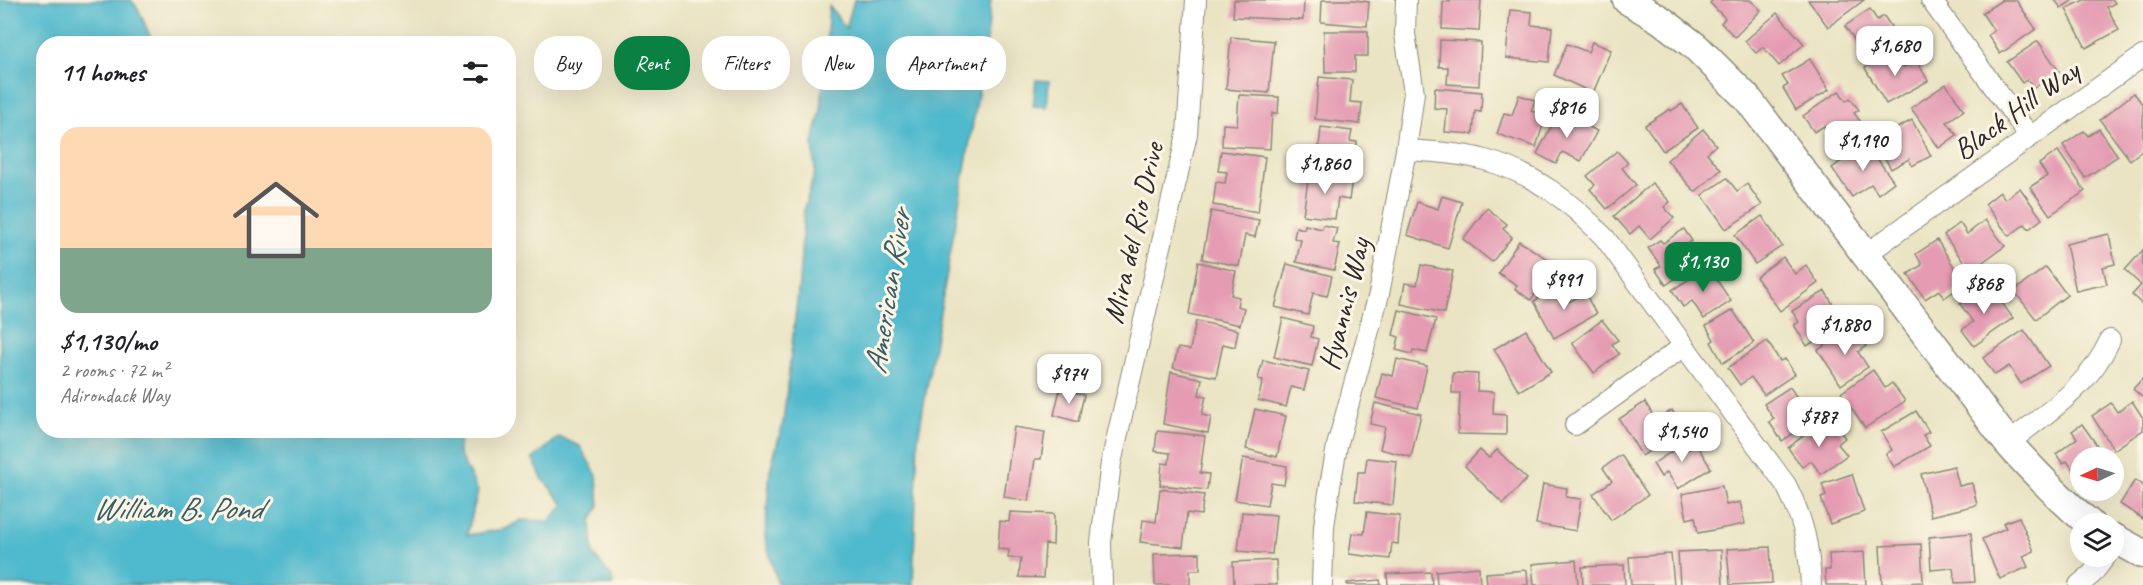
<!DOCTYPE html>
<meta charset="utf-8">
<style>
:root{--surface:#fff;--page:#f2f2f2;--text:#202124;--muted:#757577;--line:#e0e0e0;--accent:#0b8043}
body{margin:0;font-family:Caveat,sans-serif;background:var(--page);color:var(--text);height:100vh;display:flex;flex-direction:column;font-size:22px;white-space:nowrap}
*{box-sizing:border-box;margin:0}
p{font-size:20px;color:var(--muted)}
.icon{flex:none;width:33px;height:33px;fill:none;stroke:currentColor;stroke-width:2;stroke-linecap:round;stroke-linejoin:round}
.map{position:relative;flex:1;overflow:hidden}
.drawer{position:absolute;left:36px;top:36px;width:480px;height:402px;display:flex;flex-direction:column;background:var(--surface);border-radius:24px;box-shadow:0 6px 24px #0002}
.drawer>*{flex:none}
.top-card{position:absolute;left:534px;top:36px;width:570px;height:54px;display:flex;gap:12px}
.needle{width:39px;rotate:266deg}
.buttons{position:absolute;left:2070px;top:447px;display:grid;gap:12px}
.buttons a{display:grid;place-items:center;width:54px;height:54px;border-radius:50%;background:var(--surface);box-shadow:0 6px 24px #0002;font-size:30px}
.price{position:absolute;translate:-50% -51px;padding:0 14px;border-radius:12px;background:#fff;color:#222;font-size:20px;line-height:39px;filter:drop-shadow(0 2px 3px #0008)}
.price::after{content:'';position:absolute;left:50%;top:36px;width:18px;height:14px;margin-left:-9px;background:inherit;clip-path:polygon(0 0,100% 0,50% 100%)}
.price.selected{background:var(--accent);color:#fff}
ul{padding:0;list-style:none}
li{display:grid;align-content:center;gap:12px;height:318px;padding:0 24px}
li+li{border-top:2px solid var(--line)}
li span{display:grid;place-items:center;height:186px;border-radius:18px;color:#555}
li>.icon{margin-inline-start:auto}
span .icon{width:108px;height:108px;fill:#fffc;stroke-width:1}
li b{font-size:26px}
h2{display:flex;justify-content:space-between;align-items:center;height:72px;padding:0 24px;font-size:26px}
.chip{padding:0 21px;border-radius:24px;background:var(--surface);box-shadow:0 6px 24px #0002;font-size:21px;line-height:54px}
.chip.selected{background:var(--accent);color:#fff}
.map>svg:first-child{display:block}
</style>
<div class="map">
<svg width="2143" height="585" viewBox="0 0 2143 585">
<rect width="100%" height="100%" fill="#fcf5e5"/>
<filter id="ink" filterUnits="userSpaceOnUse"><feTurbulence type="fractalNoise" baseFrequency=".0167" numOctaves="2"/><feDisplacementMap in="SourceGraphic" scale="12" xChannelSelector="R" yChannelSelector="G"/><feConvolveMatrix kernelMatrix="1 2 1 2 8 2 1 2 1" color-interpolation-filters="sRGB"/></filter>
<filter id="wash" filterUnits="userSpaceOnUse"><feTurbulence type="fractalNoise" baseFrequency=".008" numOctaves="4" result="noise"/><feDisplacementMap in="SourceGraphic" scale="24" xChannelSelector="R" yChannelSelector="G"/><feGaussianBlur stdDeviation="1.35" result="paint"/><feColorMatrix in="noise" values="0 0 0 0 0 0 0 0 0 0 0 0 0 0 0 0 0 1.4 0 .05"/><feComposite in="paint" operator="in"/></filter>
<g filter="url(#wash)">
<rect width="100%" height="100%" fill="#eae4c4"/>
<g fill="#4fb9cd" stroke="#3d727c" stroke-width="1.5">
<path d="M 0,0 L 131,0 C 144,12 144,30 155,43 L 44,44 L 44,430 L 460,431 L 459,454 L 478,491 L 467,535 L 506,529 L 521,520 L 549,521 L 564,505 L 542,478 L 533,459 L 559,437 L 580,446 L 597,476 L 599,506 L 591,521 L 593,554 L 612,577 L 613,585 L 0,585 Z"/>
<polygon points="854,0 991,0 986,49 918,438 913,585 778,585 765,538 770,470 783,423 799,283 804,209 815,172 813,142 821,110 829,6 846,28"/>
<polygon points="1036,80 1049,81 1047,107 1033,106"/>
</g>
<g id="blocks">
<g fill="#e59cb3">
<polygon points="1234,0 1304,0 1303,20 1233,17"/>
<polygon points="1322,0 1354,0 1369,2 1367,26 1321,22"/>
<polygon points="1450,0 1481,0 1479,31 1442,29 1443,1 1450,2"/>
<polygon points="1713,0 1750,0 1761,10 1735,37 1721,23 1725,18 1710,3"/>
<polygon points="1808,0 1864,0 1828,27"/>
<polygon points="2002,0 2016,0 2036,29 2000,54 1988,35 1994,31 1982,13"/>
<polygon points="2055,0 2073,0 2061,8"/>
<polygon points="2084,0 2113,0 2115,3 2107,7 2119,30 2086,48 2066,9"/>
<polygon points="1870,9 1877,20 1884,16 1899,39 1868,60 1845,26"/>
<polygon points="1510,10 1532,12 1531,25 1552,27 1549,62 1506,58"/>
<polygon points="1777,13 1804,44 1779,66 1763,47 1756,53 1745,41"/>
<polygon points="1324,31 1368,31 1368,56 1355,56 1355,72 1325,72"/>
<polygon points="1231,37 1274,41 1269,93 1226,89"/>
<polygon points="1440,40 1481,42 1479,86 1447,84 1448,67 1439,67"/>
<polygon points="2038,41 2059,71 2034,88 2028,79 2022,83 2007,62"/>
<polygon points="1592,42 1611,50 1593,93 1554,75 1567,44 1588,52"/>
<polygon points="1895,51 1904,67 1916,59 1928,81 1886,104 1865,68"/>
<polygon points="1810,59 1829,90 1796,110 1783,88 1788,85 1782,76"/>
<polygon points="1319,77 1352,80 1350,102 1362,103 1360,124 1315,119"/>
<polygon points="1946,84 1964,110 1947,122 1957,135 1939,148 1911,108"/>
<polygon points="1435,88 1482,92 1481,112 1475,111 1473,134 1445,132 1447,109 1434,108"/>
<polygon points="1839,91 1846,101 1850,98 1859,110 1854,113 1863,125 1836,144 1824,126 1814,132 1803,116"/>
<polygon points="2134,93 2143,105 2143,150 2130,160 2100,120"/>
<polygon points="1239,95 1279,97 1278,113 1272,113 1270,149 1222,146 1223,124 1237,125"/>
<polygon points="1519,95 1535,100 1531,111 1546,116 1536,147 1497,134 1504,113 1512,115"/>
<polygon points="1682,104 1698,128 1663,151 1645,125 1670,109 1671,111"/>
<polygon points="1559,111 1597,131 1581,161 1562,152 1556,164 1537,154"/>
<polygon points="1912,120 1931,156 1912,166 1909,159 1891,169 1875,140"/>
<polygon points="1321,127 1352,131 1350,141 1357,142 1353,171 1317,166"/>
<polygon points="1703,129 1716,145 1707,153 1721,170 1695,192 1667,160"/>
<polygon points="2099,129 2118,156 2085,178 2063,145 2084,131 2088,136"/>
<polygon points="1866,143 1894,182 1878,194 1871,184 1852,197 1832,168"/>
<polygon points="1221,151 1265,157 1258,212 1213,205 1216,182 1225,183 1227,172 1218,171"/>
<polygon points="1617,151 1628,163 1622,168 1636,185 1607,209 1590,189 1595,185 1587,176"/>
<polygon points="2058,151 2085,191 2050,215 2030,187 2047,176 2039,164"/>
<polygon points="1309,173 1352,179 1349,200 1338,198 1335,219 1303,215"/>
<polygon points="1727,178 1737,191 1747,184 1762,205 1726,229 1702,195"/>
<polygon points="1652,183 1670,202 1664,207 1674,218 1650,239 1639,226 1630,234 1614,216"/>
<polygon points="2020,188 2042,219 2029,229 2025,224 2009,236 1985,204 2000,192 2005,199"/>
<polygon points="1442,196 1462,202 1448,248 1407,235 1417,202 1438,209"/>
<polygon points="1487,208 1507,224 1503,229 1512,237 1492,262 1463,239"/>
<polygon points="1211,211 1259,220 1255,237 1245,235 1239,266 1202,259"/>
<polygon points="1762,216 1782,246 1755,264 1735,235"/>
<polygon points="1985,220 2005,246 1970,271 1944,235 1960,223 1967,234"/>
<polygon points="1305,225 1322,229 1323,225 1337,228 1333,243 1340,244 1334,270 1296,262 1301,240 1294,238 1296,227 1304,229"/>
<polygon points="1684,229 1692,241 1685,246 1697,263 1666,285 1655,269 1661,266 1648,248 1660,240 1663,243"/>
<polygon points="2109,234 2115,264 2103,267 2107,284 2076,291 2066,244"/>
<polygon points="1937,240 1965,284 1944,298 1939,290 1925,299 1908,274 1922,265 1916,254"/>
<polygon points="1519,241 1555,264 1531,300 1515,289 1517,285 1498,273"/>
<polygon points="2143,250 2143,305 2132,295 2141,285 2125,270"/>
<polygon points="1783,257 1795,274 1806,265 1818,283 1780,311 1756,277"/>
<polygon points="1198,262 1236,271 1231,295 1239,297 1237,306 1244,308 1240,325 1189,314"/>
<polygon points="1287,264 1332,276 1327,296 1313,293 1308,315 1275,307"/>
<polygon points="1421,265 1453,271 1444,313 1401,304 1405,283 1417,285"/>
<polygon points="1708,267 1731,301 1704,319 1692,301 1683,307 1672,290"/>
<polygon points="2046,267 2067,295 2036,319 2014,291"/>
<polygon points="1988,284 2013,318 1974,346 1962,330 1973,322 1960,304"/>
<polygon points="1560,286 1569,302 1585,293 1596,314 1554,338 1534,301"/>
<polygon points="1825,291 1837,311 1834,314 1841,325 1807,346 1794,325 1799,322 1792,311"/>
<polygon points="1399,310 1436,319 1427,353 1413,350 1412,354 1396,350 1399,337 1393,335"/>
<polygon points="1733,310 1754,343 1723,363 1711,342 1714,340 1706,326"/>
<polygon points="1283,318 1313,326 1311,337 1318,339 1312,366 1274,357"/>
<polygon points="1602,320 1618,340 1612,344 1619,354 1594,373 1572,343"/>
<polygon points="1196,321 1238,330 1235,347 1223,344 1216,377 1173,368 1178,348 1190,350"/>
<polygon points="1853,327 1866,346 1858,352 1868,367 1841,385 1818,350"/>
<polygon points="1526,330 1551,372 1519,391 1494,349"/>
<polygon points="2024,330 2049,366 2021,384 2009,366 1995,375 1983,358"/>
<polygon points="1767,341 1780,361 1785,359 1795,374 1764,395 1751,377 1740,385 1728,368"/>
<polygon points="1397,359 1427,366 1418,408 1376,398 1382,373 1393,376"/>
<polygon points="1263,360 1309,371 1304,390 1291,387 1286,407 1258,400 1263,380 1258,379"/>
<polygon points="1873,370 1885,388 1892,383 1905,401 1865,428 1841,393"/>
<polygon points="1171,372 1202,379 1199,395 1206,396 1202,415 1211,417 1208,433 1163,424"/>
<polygon points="1453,373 1478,374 1477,391 1494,392 1493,414 1506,415 1506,435 1458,434 1460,393 1452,393"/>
<polygon points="2143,378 2143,398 2133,389"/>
<polygon points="1790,387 1812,421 1782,441 1769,422 1774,419 1764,404"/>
<polygon points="1060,389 1084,395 1078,422 1054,415"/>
<polygon points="2132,401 2143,418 2143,430 2114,450 2092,416 2111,403 2117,412"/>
<polygon points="1645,402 1656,420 1672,410 1684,429 1642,456 1619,419"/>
<polygon points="1375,403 1421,414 1411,457 1380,449 1385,427 1370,424"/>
<polygon points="1255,409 1286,416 1277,457 1246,449"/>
<polygon points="1916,411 1929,432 1923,435 1930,446 1894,467 1886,454 1892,450 1881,432"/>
<polygon points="1822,421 1830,431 1836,426 1845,438 1838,444 1847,455 1821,474 1811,461 1802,467 1788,448"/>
<polygon points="2082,424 2106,458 2080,458 2080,479 2067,461 2063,464 2056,454 2077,438 2072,431"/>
<polygon points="1014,427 1045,432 1041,459 1035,459 1029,501 1004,497"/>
<polygon points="1157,431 1205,436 1200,473 1209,474 1207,490 1160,485 1162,463 1169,464 1170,453 1155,451"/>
<polygon points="1681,437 1689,449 1696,444 1711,468 1678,489 1667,472 1661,477 1653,464 1672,451 1669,445"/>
<polygon points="1480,450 1489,458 1497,450 1527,479 1503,504 1465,466"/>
<polygon points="1621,455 1648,495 1611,520 1593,494 1612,481 1603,468"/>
<polygon points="1243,458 1287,466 1284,485 1271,483 1267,505 1235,500"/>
<polygon points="1367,458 1397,461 1393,505 1355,501 1358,472 1365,472"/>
<polygon points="1954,466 1959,486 1972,483 1977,505 1931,516 1921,474"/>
<polygon points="1852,474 1864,512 1830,524 1821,498 1826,496 1822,484"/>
<polygon points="2135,480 2143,485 2143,519 2120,504"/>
<polygon points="1543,484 1567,488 1566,497 1581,499 1576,531 1536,524"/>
<polygon points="1722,486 1726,505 1740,502 1745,524 1698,533 1695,517 1687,519 1682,494"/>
<polygon points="1160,489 1204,495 1201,515 1187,513 1183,547 1140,542 1143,520 1156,522"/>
<polygon points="1010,512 1054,514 1053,545 1045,544 1043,578 1019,577 1021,558 1008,558 1009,550 998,549 1000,521 1009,522"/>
<polygon points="1242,512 1276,515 1272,554 1238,551"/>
<polygon points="1367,512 1400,516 1398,544 1392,543 1390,559 1349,554 1352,533 1364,534"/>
<polygon points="2019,517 2034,551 2023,556 2028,567 2000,579 1982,539 2006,528 2003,523"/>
<polygon points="1971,533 1975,582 1955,583 1953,568 1931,570 1929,537"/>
<polygon points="1921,544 1923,582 1882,584 1880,546"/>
<polygon points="1770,547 1772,583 1730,585 1727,549"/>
<polygon points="1721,550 1723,585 1680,585 1678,552"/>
<polygon points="1864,552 1866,585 1826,585 1825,570 1830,570 1829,554"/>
<polygon points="1200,553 1200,570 1190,570 1190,585 1155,585 1154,554"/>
<polygon points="1671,554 1674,585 1631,585 1629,557"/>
<polygon points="1276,560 1277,585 1234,585 1233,562"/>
<polygon points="1576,560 1578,585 1534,585 1532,564"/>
<polygon points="1624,565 1625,585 1583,585 1582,567"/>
<polygon points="1479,567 1480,585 1437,585 1436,571"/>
<polygon points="1527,570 1528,585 1487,585 1486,573"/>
<polygon points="1431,572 1432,585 1388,585 1387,574"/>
<polygon points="1380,580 1381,585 1347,585 1347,583"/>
</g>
</g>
</g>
<g filter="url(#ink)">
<use href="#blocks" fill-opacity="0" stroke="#8a8878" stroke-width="1.5"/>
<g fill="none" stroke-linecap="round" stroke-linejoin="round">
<defs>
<g id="street">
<polyline points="1931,0 2030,137"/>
<path d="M 1406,150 C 1433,152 1460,153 1485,160 C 1535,174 1570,201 1605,238 L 1786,485 C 1804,521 1809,545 1811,585"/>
<polyline points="1865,255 2143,56"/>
<polyline points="1575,425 1684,346"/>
<path d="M 2008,443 C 2049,411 2088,388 2110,340"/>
<polyline points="1102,585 1101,542 1111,463 1187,134 1196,0"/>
<polyline points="1322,585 1324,526 1330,486 1337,446 1379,294 1406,150 1414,93 1405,34 1406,0"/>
<polyline points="2079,585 2092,574 2106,556"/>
</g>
<g id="secondary">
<path d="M 1627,0 L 1661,20 L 1696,47 L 1748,99 L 2008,443 C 2034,472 2060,499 2090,524"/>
<polyline points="2114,538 2143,554"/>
</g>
</defs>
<use href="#street" stroke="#8a8878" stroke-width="22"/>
<use href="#secondary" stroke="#8a8878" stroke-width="31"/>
<use href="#street" stroke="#fff" stroke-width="20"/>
<use href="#secondary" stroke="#fff" stroke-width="28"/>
</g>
</g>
<g text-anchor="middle" stroke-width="6" stroke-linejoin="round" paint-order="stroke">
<g font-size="30" fill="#2b2b2b" stroke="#fcf5e5">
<text transform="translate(2016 110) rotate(-36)" y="10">Black Hill Way</text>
<text transform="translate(1133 233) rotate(-77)" y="10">Mira del Rio Drive</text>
<text transform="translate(1344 304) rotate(-76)" y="10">Hyannis Way</text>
</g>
<g font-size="32" font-style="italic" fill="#385d64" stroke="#fcf5e5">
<text transform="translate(887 292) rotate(-81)" y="11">American River</text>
<text x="177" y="519">William B. Pond</text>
</g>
</g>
</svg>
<div class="buttons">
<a><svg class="needle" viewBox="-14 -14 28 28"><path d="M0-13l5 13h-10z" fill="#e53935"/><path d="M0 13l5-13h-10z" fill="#757577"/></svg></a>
<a><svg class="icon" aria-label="layers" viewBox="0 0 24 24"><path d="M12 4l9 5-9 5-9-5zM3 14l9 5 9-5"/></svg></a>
</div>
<b class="price" style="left:1895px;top:77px">$1,680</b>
<b class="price" style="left:1567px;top:139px">$816</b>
<b class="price" style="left:1863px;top:172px">$1,190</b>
<b class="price" style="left:1325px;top:195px">$1,860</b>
<b class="price selected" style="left:1703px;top:293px">$1,130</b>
<b class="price" style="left:1564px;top:311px">$991</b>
<b class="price" style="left:1984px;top:315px">$868</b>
<b class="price" style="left:1845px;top:356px">$1,880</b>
<b class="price" style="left:1069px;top:405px">$974</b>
<b class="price" style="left:1819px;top:448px">$787</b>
<b class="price" style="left:1682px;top:463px">$1,540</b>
<div class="top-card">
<a class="chip">Buy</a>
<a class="chip selected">Rent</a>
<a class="chip">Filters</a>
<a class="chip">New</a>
<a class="chip">Apartment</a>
</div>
<section class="drawer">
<h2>11 homes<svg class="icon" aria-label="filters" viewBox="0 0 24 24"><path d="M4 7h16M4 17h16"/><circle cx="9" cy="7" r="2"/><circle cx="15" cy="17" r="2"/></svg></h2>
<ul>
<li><span style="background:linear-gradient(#ffd9b3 65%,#7fa58c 0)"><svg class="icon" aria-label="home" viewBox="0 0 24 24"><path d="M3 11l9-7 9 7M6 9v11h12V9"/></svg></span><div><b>$1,130/mo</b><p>2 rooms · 72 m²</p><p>Adirondack Way</p></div></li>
</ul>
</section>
</div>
